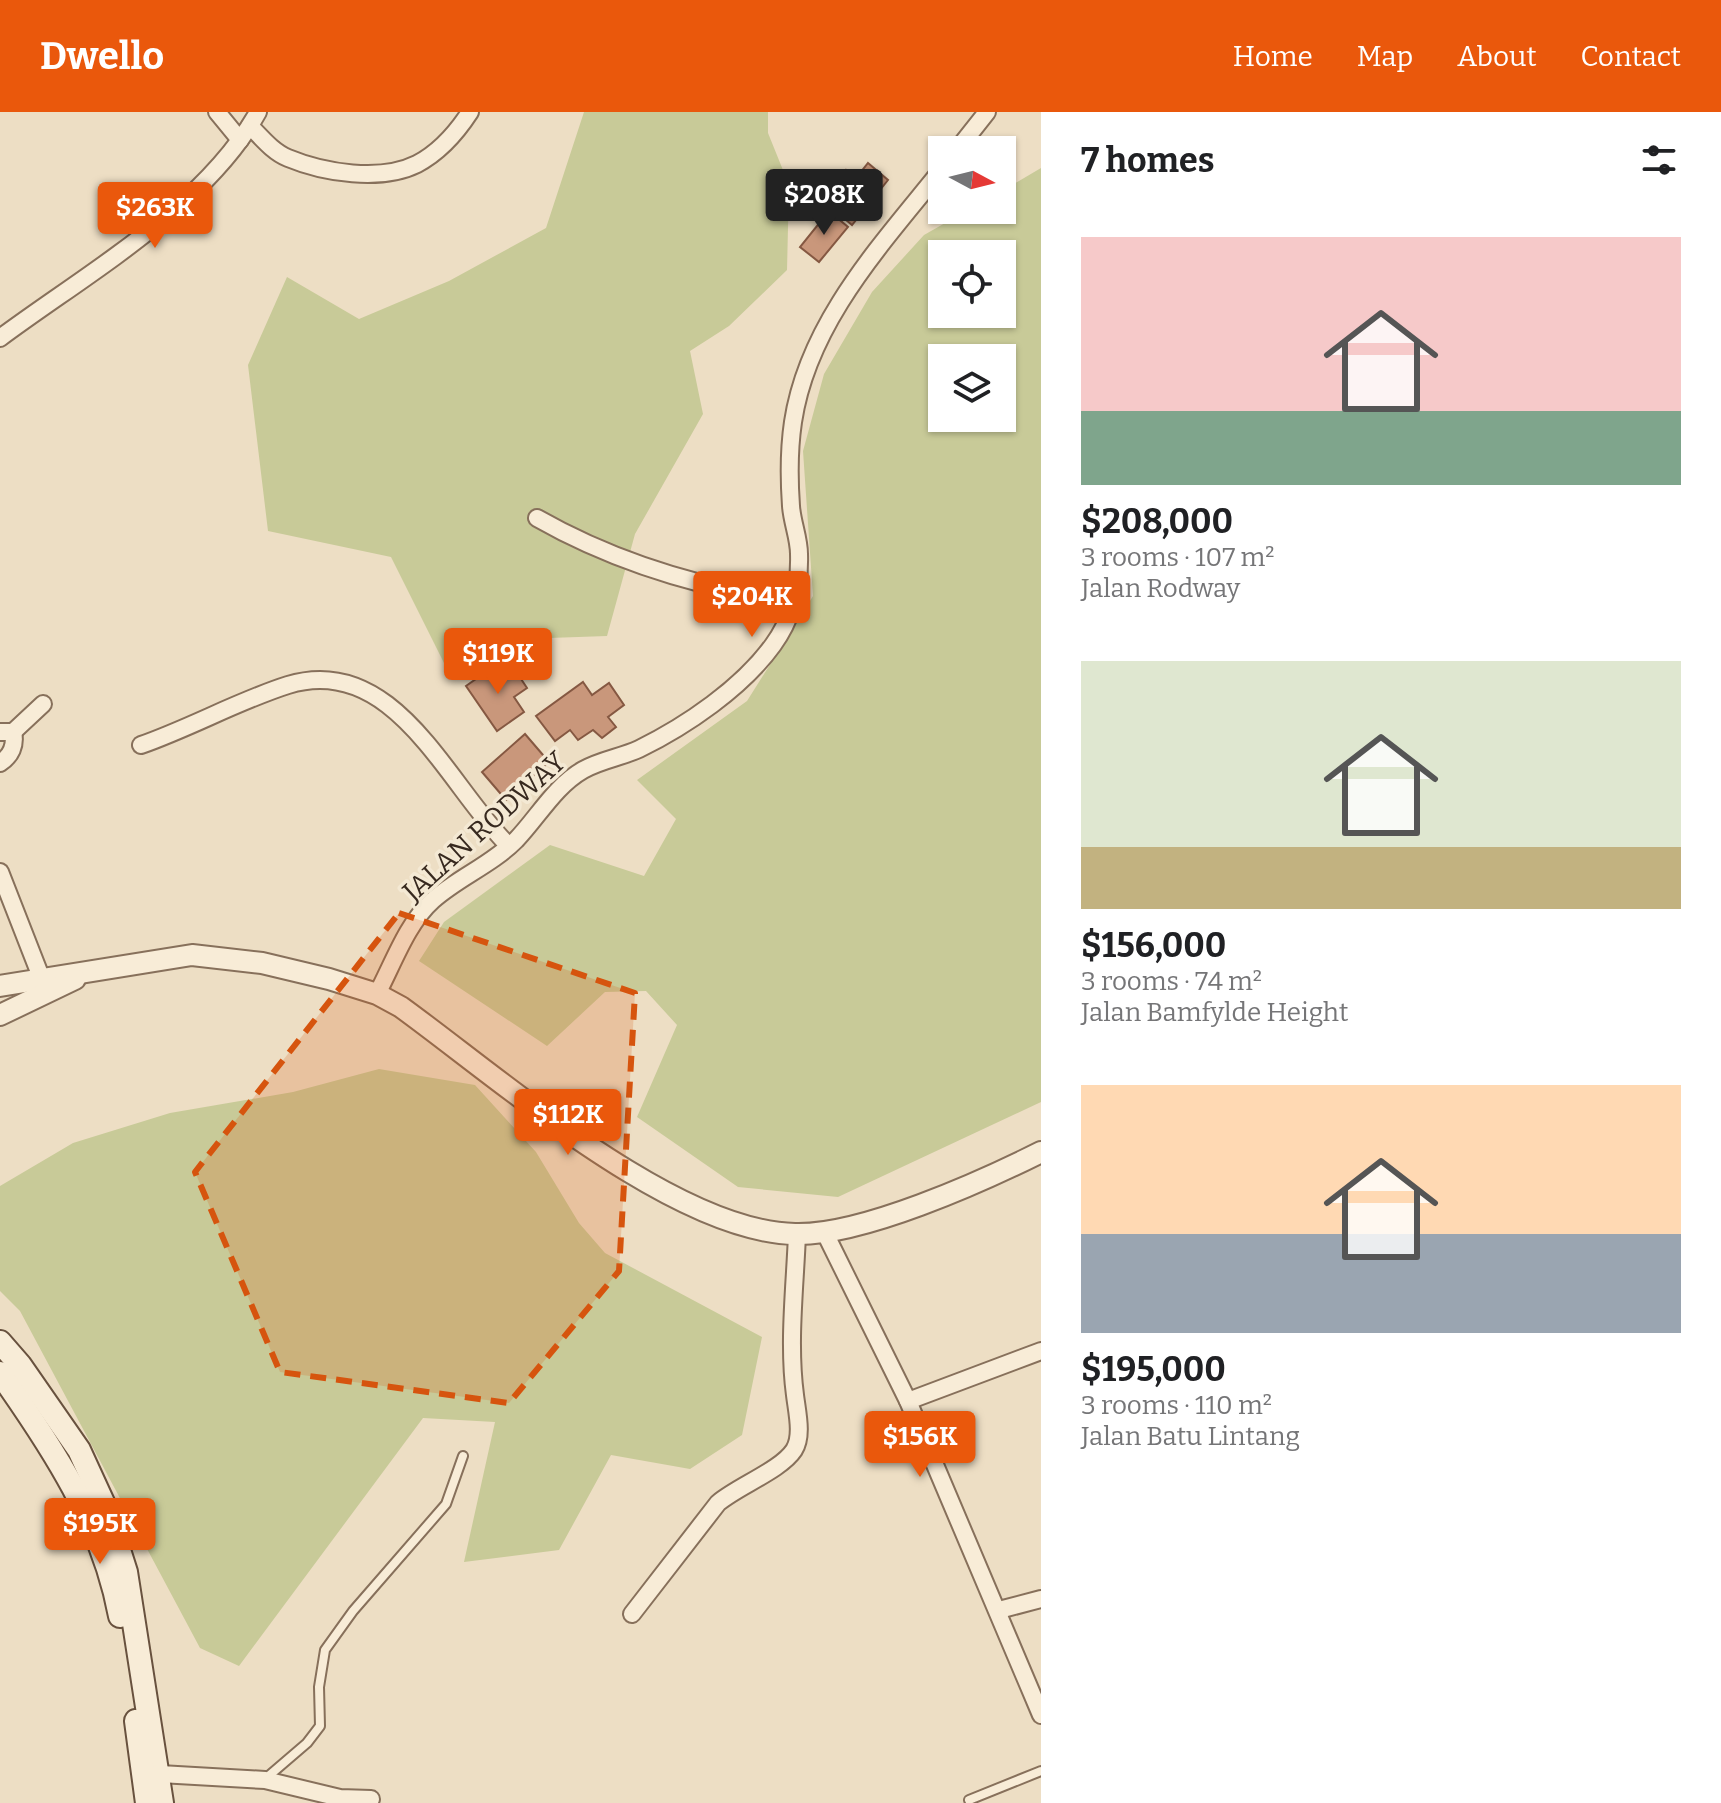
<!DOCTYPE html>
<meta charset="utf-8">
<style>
:root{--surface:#fff;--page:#f2f2f2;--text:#202124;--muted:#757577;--accent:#ea580c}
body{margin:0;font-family:Bitter,serif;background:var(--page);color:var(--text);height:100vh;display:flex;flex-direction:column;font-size:30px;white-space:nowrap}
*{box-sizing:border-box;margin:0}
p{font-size:26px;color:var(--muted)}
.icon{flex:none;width:44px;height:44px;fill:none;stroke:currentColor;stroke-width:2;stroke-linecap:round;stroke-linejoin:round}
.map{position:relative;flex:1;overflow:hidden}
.side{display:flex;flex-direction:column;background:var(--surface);width:680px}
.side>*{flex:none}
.needle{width:52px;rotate:97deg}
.buttons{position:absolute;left:928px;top:24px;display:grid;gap:16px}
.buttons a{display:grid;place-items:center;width:88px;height:88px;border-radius:0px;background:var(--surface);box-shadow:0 2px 6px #0004;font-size:40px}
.price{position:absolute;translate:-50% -68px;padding:0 18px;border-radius:8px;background:var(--accent);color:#fff;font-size:26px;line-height:52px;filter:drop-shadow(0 2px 4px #0008)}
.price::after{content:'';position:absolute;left:50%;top:48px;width:24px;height:18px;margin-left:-12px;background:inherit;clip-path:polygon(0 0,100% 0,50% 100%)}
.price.active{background:#222;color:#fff}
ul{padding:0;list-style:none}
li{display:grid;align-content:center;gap:16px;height:424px;padding:0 40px}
li span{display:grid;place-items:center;height:248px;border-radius:0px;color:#555}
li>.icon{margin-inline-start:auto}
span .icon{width:144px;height:144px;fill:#fffc;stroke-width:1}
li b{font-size:34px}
h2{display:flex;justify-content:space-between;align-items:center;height:96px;padding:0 40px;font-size:34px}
header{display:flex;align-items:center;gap:48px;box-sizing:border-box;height:112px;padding:0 40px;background:var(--accent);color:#fff}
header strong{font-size:38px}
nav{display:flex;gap:44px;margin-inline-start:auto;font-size:28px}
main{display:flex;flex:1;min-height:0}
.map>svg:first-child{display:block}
</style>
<header>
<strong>Dwello</strong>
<nav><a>Home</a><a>Map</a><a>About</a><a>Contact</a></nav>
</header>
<main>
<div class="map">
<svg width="1041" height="1691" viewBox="0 0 1041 1691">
<rect width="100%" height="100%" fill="#eddec4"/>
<g fill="#c8ca98" fill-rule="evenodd">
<polygon points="584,0 768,0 768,21 789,73 787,158 729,214 690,239 703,302 635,422 607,524 520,527 450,563 391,445 268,419 248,253 287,165 359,207 449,169 546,116"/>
<path d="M 1041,56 L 1041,990 L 838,1085 L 738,1075 L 637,1005 L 677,913 L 646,879 L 605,880 L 547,934 L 419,849 L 444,810 L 550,733 L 644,764 L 676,707 L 637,668 L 747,589 L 813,484 L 803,339 L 824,262 L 872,180 L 924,123 L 968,98 L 1002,98 L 1002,79 ZM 942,142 L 1002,142 L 1002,202 L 942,202 ZM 942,246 L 1002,246 L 1002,306 L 942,306 Z"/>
<polygon points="379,957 475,973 536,1040 579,1111 605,1141 762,1225 742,1323 690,1357 611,1343 559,1438 464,1450 495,1310 423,1306 239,1554 200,1536 20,1199 0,1179 0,1074 73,1031 170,1001 293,980"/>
</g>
<g fill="#c9977b" stroke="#855842" stroke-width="2">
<polygon points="868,51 888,68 852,113 832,96 844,82 833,73 846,58 856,66"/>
<polygon points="829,99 848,115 819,150 800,135"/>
<polygon points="496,553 504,566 515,558 527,576 514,585 524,600 497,619 466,574"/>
<polygon points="583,570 592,583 609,571 624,593 608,605 616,615 602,626 593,618 578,628 570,618 555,629 536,604"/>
<polygon points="525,622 549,650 506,688 482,660"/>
</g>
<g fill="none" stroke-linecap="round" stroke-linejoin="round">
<defs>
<g id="service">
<polyline points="265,1667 307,1631 320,1614 319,1575 325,1538 353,1499 446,1392 463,1344"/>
<polyline points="969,1688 1041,1659"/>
</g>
<g id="minor">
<polyline points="217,0 240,28"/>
<path d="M 250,14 C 262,26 273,40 288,46 C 324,61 381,70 417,52 C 438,41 457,20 470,0"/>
<polyline points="957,38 987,0"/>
<path d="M 0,226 C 86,162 205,95 258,0"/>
<path d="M 537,406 C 616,451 705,477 795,490"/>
<path d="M 0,620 L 13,620 C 16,633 11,644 0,651"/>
<polyline points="13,620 43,592"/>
<path d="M 141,633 C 190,616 240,588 288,573 C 395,540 448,675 509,734"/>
<polyline points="0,760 41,865"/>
<path d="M 377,882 C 393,852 407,811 433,788 C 459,765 491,753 516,728 C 538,705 555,674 583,658 C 600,648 622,645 639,637 C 686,614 742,576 773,533 C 792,507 800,475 799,442 C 799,426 792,410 791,394 C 789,366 789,337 793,310 C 808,210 882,132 942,57"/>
<polyline points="825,1121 908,1289 1041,1603"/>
<polyline points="908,1289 1041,1239"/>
<polyline points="999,1498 1041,1487"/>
<path d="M 632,1502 L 718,1391 C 738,1374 781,1358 794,1338 C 803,1324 797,1300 795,1283 C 788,1231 795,1175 797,1122"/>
<polyline points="160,1662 265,1668 340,1686 371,1687"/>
</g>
<g id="tertiary">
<path d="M 0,874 L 192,843 L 262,851 L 329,867 L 377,882 L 401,895 C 499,966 674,1120 795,1122 C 861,1124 981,1070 1041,1040"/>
<polyline points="0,903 75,867"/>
</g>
<g id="secondary">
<polyline points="0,1230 20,1253 79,1338 106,1397 126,1460 162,1691"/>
<path d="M 0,1261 C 53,1336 103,1412 120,1504"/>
<polyline points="136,1609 147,1691"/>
</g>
</defs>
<use href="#service" stroke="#87705b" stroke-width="12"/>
<use href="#minor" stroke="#87705b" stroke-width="20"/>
<use href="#tertiary" stroke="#87705b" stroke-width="24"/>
<use href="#secondary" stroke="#68513e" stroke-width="26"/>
<use href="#service" stroke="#f8ecd7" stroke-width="8"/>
<use href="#minor" stroke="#f8ecd7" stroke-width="16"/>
<use href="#tertiary" stroke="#f8ecd7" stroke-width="20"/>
<use href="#secondary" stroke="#f8ecd7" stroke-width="22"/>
</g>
<path fill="#d6540e" fill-opacity="0.2" stroke="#d6540e" stroke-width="6" stroke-dasharray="16 10" stroke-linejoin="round" d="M 399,801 L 635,881 L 619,1159 L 509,1291 L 280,1260 L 195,1060 Z"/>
<g text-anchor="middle" stroke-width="7" stroke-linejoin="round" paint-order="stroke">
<g font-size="28" fill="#37291f" stroke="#f4e9d4">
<text transform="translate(484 714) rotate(-42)" y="10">JALAN RODWAY</text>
</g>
</g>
</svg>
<div class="buttons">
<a><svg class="needle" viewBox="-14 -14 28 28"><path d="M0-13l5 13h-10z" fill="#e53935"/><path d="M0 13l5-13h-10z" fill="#757577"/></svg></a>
<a><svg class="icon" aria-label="locate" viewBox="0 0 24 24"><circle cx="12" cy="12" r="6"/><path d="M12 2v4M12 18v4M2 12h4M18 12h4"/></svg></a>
<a><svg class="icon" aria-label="layers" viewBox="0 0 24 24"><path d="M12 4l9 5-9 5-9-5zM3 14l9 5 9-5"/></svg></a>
</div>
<b class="price active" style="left:824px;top:125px">$208K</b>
<b class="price" style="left:155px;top:138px">$263K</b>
<b class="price" style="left:752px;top:527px">$204K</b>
<b class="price" style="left:498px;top:584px">$119K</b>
<b class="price" style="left:568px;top:1045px">$112K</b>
<b class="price" style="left:920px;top:1367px">$156K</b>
<b class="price" style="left:100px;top:1454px">$195K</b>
</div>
<section class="side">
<h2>7 homes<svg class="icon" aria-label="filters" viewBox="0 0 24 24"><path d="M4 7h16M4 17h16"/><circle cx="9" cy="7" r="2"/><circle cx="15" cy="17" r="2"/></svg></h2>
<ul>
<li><span style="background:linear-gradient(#f6c9c9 70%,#7fa58c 0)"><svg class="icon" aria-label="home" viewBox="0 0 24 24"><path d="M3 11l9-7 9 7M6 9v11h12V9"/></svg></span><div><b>$208,000</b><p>3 rooms · 107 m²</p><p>Jalan Rodway</p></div></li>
<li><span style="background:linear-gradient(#dfe7d0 75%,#c2b280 0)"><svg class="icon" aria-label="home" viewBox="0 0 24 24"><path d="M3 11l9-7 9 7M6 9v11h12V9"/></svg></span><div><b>$156,000</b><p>3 rooms · 74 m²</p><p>Jalan Bamfylde Height</p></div></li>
<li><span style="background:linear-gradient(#ffd9b3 60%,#9aa5b1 0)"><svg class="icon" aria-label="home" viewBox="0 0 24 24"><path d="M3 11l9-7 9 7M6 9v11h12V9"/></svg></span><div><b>$195,000</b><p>3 rooms · 110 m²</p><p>Jalan Batu Lintang</p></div></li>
</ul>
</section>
</main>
